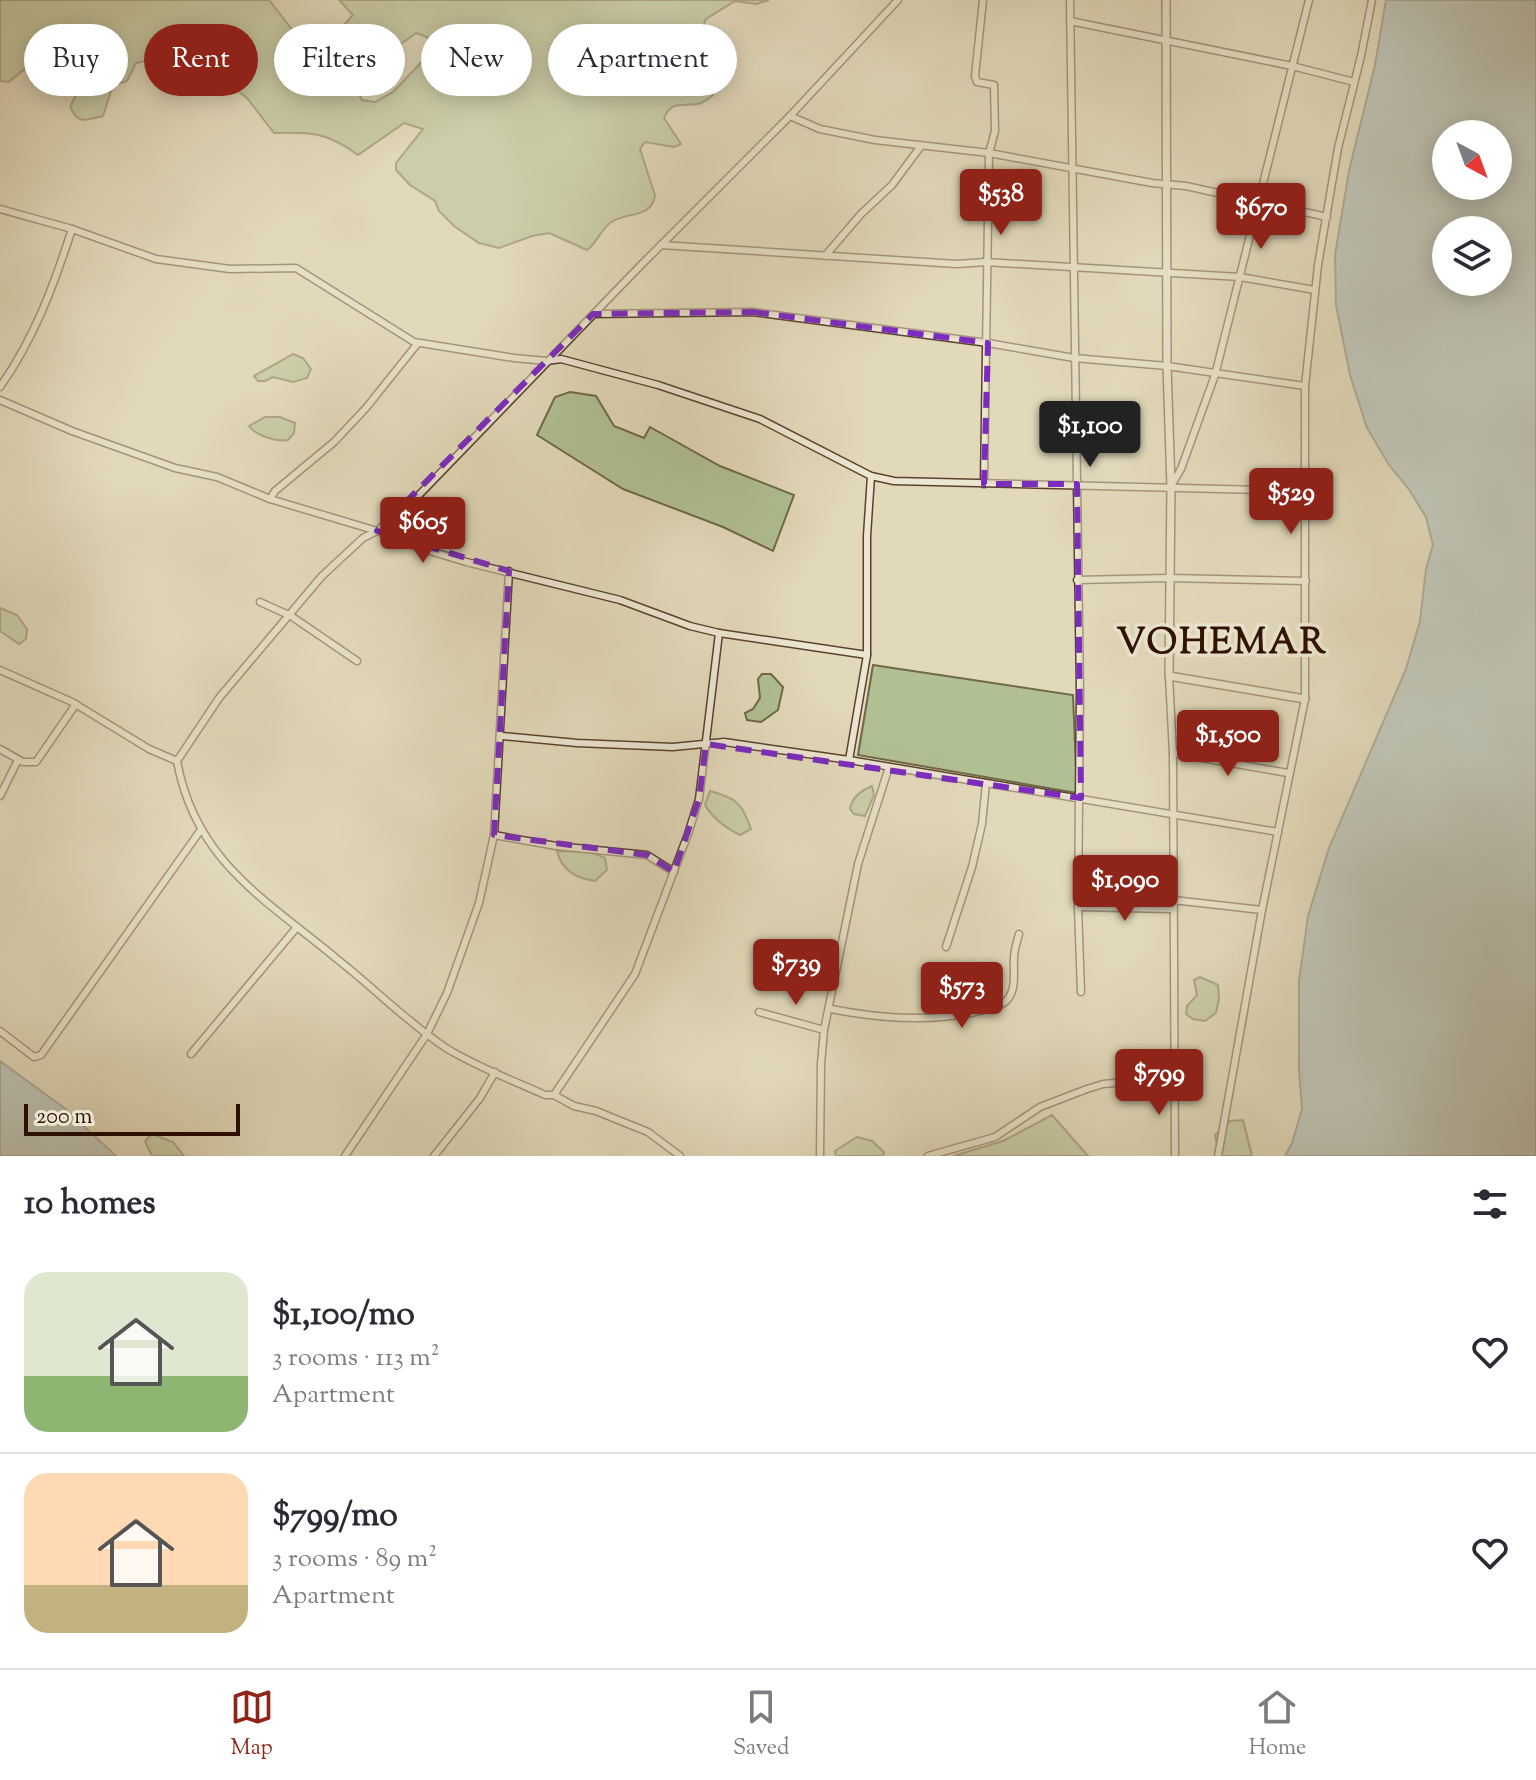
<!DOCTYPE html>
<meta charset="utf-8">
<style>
:root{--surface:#fff;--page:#f2f2f3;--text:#2b2b33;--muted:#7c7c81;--line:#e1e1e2;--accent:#8f2418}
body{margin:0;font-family:"Sorts Mill Goudy",serif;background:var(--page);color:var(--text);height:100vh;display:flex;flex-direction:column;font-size:30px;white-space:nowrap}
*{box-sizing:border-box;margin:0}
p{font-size:26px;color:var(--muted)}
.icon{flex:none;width:44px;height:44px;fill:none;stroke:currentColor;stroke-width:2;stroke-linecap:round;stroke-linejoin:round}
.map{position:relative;height:1156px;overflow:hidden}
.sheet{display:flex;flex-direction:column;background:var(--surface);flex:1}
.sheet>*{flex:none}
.guide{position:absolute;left:24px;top:24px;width:800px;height:72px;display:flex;gap:16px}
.needle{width:52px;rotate:139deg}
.controls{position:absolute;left:1432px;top:120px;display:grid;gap:16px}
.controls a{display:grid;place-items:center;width:80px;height:80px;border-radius:50%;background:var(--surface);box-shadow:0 4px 20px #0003;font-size:40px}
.scale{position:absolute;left:24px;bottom:20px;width:216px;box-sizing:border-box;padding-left:8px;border:4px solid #2e1000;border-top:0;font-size:22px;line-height:28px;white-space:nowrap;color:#2e1000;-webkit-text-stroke:6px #ece6d2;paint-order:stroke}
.price{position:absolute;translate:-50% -68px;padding:0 18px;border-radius:8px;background:var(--accent);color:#fff;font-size:26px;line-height:52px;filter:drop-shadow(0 2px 4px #0008)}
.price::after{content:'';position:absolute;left:50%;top:48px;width:24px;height:18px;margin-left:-12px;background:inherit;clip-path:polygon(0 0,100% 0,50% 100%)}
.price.current{background:#222;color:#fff}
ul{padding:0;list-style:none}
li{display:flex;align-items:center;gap:24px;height:200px;padding:0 24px}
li+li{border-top:2px solid var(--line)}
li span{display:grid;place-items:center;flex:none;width:224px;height:160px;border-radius:24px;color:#555}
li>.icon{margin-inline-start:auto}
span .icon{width:96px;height:96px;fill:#fffc;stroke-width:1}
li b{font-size:34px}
h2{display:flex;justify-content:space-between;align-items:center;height:96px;padding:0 24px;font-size:34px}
.tag{padding:0 28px;border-radius:36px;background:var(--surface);box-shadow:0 4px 20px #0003;font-size:28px;line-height:72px}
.tag.current{background:var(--accent);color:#fff}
.tab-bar{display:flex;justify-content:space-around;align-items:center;height:112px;border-top:2px solid var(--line);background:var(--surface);font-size:22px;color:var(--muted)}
.tab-bar a{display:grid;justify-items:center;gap:4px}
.tab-bar .current{color:var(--accent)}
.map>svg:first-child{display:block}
</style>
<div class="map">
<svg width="1536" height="1156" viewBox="0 0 1536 1156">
<rect width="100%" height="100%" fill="#e2d9ba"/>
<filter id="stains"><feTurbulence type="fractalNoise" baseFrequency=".0025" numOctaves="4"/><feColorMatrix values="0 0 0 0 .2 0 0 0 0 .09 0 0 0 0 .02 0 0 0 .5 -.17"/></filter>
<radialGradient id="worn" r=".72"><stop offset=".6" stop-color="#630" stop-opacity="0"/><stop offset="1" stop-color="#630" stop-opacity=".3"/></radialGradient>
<g fill="#b0c092" stroke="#6f6849" stroke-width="2" fill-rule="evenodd">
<path d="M 0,0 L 269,0 L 312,55 L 336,34 L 353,15 L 339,0 L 769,0 L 756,4 L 735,1 L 706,19 L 698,39 L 713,95 C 711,97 704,102 701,103 C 685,108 672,98 664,118 L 681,144 L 674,147 L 645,142 L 640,149 L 655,195 C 652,218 629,212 613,221 C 602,227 597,243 587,250 L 549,233 L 532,236 L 499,248 L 479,243 L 454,226 L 439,211 L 435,201 L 410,185 L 396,170 L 396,163 L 423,129 L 404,123 L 358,155 C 327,132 311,132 274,133 L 247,98 L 183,49 L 171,52 L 164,71 L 160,71 L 149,60 L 136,63 L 127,81 L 113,85 L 103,116 C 85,120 79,125 70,107 L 87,72 C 79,56 50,55 35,62 C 26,66 17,76 9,82 L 0,81 ZM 416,33 L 427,37 L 433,50 L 393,92 L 375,102 L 362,100 L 353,84 L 367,64 L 386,55 Z"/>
<polygon points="293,354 303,358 311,369 307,378 293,382 273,377 265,381 258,381 254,376"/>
<polygon points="570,392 596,396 614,426 644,438 650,427 720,466 794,495 773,551 723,527 623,489 537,435 555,397"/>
<path d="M 265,417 L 280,417 L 295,423 L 294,433 L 288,440 C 277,442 256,436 249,426 Z"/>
<polygon points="0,608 17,615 27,629 26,639 19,644 0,631"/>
<polygon points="873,665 1073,695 1077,793 858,755"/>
<polygon points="762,674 771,674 783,687 778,710 761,722 747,720 745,713 753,709 760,698 758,679"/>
<path d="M 872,786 L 874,795 L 865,816 L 854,814 L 850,809 C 852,797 862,790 872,786 Z"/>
<path d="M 710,791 C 736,798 742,803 751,829 L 740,835 C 726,828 713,819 705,805 Z"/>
<path d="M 557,851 L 591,852 L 605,858 L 607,870 L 595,881 C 576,878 562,871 557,851 Z"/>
<polygon points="1200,977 1218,985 1219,999 1216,1013 1205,1021 1193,1019 1186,1014 1187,1006 1197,995 1194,980"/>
<polygon points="1052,1115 1088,1156 953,1156 1003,1141"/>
<polygon points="1243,1120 1252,1156 1219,1156 1215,1135 1230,1121"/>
<polygon points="152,1134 173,1142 184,1156 152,1156 145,1141"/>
<polygon points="857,1137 872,1141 884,1152 883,1156 836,1156 835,1151"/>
</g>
<g fill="#9bb7bc" stroke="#6f7471" stroke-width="2" fill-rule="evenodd">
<path d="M 1386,0 L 1536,0 L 1536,1156 L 1285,1156 L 1292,1143 L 1302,1109 L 1299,1071 L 1299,981 L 1308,916 L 1329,848 L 1406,669 L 1420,621 L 1426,569 L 1433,545 L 1426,517 L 1408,488 L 1389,465 L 1367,428 L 1350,375 L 1336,305 L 1335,255 L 1349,171 L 1375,65 ZM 1446,134 L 1498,134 L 1498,186 L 1446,186 ZM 1446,230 L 1498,230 L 1498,282 L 1446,282 Z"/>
<polygon points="0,1061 63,1107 116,1156 0,1156"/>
</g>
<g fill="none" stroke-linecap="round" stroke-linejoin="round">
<defs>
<g id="minor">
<polyline points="983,0 975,76 977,82 994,85 995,131 989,153 984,484"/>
<polyline points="1070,0 1080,691 1078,907 1081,992"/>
<polyline points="1070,21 1292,66 1354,82"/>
<polyline points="790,116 820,129 875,140 989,153 1152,183 1186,186 1327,217"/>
<polyline points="0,209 72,229 156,259 230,269 296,268 414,342 514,358 547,361 561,359 658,385 760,419 871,476 894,481 1306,491"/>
<polyline points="661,245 957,264 985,262 1240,277 1315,290"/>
<polyline points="825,256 861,214 892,185 921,146"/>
<polyline points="594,314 753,312 988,343 1074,358 1167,366 1305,386"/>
<path d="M 0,387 C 34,339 54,285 72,229"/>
<polyline points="0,400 72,431 175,468 217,477 270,499 377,531 420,548 466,562 620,600 690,626 719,633 867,655"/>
<polyline points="1171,486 1181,469 1215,375 1309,0"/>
<polyline points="270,499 275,491 334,442 366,408 418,343"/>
<polyline points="1077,580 1168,578 1306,581"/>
<polyline points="260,602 291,616 357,661"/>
<polyline points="0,670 72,702 149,749 177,761"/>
<polyline points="1169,676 1173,753 1175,1156"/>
<polyline points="502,736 577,743 673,747 724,742 849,760 1278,832"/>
<polyline points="0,749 23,762 36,762 76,704"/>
<polyline points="1173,753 1288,773"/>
<polyline points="849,760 867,655 867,536 871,476"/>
<polyline points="0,796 18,760"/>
<polyline points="494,835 556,846 647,855 674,872"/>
<polyline points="1173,900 1262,910"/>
<polyline points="1078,907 1172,909"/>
<polyline points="946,947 972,867 982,824 986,783"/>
<path d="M 831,1009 C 881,1019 934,1023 984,1010 C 992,1008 1002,1006 1007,1000 C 1017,989 1013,971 1014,958 C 1014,950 1017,942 1019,934"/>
<polyline points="759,1012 824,1030"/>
<polyline points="0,1031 30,1054 34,1057 41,1055 200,831"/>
<polyline points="191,1054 297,927"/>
<polyline points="554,1095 635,974 688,834 699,799 719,633"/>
<polyline points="345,1156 427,1034 447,993 479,903 494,835 509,571"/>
<polyline points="434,1156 480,1098 495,1072"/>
<path d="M 680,1156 L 648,1132 L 596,1111 L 574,1106 L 554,1095 L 545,1095 C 512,1080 477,1067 446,1048 C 407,1022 374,988 337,959 C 265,899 195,861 177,761 L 219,698 L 322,576 L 363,538 L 377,531 L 416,498 L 641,265 L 790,116 L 898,0"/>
<polyline points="820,1156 821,1064 824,1030 858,864 889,767"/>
<polyline points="928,1156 995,1137 1040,1107 1087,1089 1103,1084 1173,1078"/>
<polyline points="1218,1156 1262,910 1305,699 1305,386 1318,265 1338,148 1361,56 1372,0"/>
</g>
<polyline id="tertiary" points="1166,0 1167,366 1171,486 1169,676 1305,699"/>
</defs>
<use href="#minor" stroke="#5b422e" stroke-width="9"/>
<use href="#tertiary" stroke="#5b422e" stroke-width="10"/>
<use href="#minor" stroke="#ece6d2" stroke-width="6"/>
<use href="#tertiary" stroke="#ece6d2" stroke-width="7"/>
</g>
<path d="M0 0H1536V1156H0ZM 753,312 L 988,343 L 984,484 L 1077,484 L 1081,798 L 706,744 L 699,799 L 674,872 L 647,855 L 494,835 L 509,571 L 377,531 L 593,314 Z" fill="#e2d9ba" fill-opacity=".55" fill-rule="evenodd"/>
<path fill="none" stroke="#7b2cbf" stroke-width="6" stroke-dasharray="16 10" stroke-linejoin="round" d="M 753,312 L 988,343 L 984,484 L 1077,484 L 1081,798 L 706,744 L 699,799 L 674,872 L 647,855 L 494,835 L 509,571 L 377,531 L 593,314 Z"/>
<g text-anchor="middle" stroke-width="7" stroke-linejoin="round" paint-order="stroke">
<g font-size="36" font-weight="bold" letter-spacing="2" fill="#2e1000" stroke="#ece6d2">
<text x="1222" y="653">VOHEMAR</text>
</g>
</g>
<rect width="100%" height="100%" filter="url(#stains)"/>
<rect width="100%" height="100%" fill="url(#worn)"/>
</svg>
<div class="controls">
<a><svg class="needle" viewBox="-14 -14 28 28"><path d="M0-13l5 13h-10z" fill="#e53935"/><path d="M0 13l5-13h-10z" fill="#7c7c81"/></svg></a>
<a><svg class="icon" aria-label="layers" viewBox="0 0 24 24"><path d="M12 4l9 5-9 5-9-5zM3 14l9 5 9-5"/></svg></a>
</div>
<div class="scale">200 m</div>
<b class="price" style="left:1001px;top:237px">$538</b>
<b class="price" style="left:1261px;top:251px">$670</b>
<b class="price current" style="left:1090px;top:469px">$1,100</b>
<b class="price" style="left:1291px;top:536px">$529</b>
<b class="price" style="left:423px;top:565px">$605</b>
<b class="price" style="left:1228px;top:778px">$1,500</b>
<b class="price" style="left:1125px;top:923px">$1,090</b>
<b class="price" style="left:796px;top:1007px">$739</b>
<b class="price" style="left:962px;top:1030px">$573</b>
<b class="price" style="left:1159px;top:1117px">$799</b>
<div class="guide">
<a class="tag">Buy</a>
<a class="tag current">Rent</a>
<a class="tag">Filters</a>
<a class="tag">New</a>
<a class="tag">Apartment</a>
</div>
</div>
<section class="sheet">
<h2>10 homes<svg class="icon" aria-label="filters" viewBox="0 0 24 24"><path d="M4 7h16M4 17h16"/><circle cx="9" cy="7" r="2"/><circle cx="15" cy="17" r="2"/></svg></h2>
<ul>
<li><span style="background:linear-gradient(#dfe7d0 65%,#8fb573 0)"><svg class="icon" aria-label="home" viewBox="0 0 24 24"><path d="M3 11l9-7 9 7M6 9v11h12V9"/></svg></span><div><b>$1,100/mo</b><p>3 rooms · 113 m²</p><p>Apartment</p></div><svg class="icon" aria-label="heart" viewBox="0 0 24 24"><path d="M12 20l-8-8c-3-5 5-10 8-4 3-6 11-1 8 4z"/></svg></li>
<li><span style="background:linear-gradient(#ffd9b3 70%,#c2b280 0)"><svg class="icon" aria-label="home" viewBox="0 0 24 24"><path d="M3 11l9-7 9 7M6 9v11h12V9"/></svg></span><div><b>$799/mo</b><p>3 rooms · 89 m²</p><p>Apartment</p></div><svg class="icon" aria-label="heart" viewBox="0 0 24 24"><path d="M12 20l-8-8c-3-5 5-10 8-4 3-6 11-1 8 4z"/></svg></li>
</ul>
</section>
<nav class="tab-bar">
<a class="current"><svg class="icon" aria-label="map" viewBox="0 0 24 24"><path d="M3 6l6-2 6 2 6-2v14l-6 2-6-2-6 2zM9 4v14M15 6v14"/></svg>Map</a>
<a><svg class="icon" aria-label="saved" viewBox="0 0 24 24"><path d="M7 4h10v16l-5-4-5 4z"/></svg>Saved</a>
<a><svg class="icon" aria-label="home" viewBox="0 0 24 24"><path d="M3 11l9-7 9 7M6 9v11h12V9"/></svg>Home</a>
</nav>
